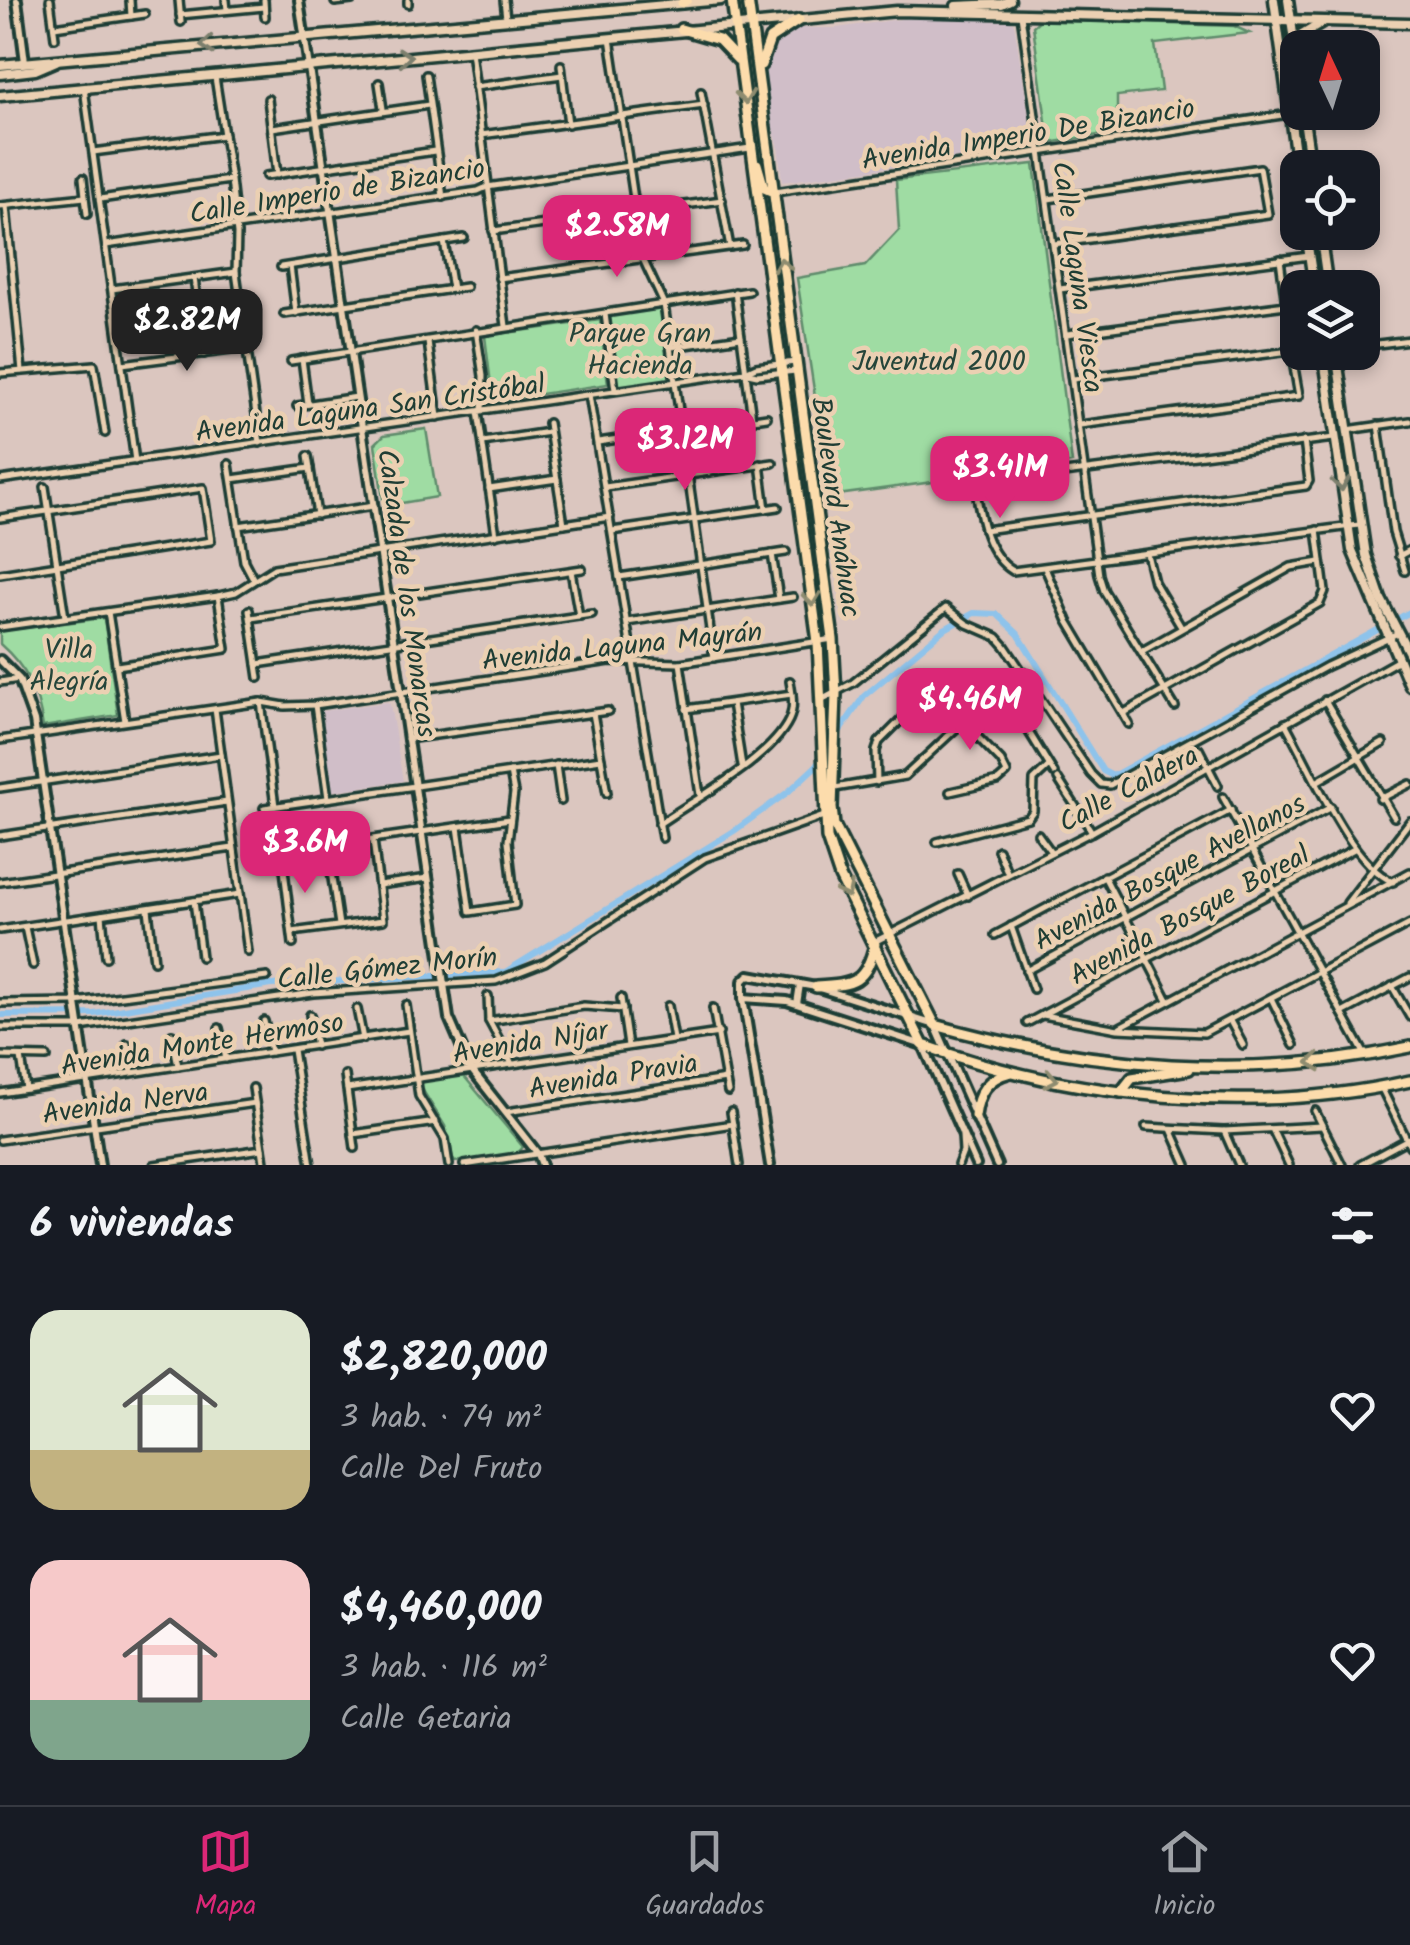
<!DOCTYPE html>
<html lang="es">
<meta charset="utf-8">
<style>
:root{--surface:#171b24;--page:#20242c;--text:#f1f3f6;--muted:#9ea1a6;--line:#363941;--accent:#db2777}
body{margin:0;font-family:Kalam,sans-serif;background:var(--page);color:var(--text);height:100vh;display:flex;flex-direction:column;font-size:38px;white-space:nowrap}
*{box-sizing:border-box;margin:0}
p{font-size:32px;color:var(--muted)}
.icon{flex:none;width:55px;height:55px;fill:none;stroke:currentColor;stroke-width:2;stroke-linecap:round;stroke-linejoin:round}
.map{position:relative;height:1165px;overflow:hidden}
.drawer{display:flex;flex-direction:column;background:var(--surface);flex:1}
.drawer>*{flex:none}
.needle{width:65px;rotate:356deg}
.buttons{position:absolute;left:1280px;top:30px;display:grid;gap:20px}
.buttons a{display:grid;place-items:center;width:100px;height:100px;border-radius:20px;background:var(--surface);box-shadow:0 5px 15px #0003;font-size:50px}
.price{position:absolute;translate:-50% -85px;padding:0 22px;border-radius:20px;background:var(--accent);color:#fff;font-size:32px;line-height:65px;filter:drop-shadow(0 2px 5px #0008)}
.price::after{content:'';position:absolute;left:50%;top:60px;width:30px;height:22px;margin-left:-15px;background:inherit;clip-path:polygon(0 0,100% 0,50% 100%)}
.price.selected{background:#222;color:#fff}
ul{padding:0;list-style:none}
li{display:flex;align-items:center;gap:30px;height:250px;padding:0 30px}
li span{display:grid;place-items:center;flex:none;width:280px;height:200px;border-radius:30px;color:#555}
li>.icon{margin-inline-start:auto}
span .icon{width:120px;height:120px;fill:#fffc;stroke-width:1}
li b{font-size:42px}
h2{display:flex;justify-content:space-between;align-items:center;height:120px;padding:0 30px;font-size:42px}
.tab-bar{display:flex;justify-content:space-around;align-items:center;height:140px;border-top:2px solid var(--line);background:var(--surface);font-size:28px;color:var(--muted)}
.tab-bar a{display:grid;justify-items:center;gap:5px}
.tab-bar .selected{color:var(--accent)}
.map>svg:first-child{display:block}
</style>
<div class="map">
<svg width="1410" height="1165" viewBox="0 0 1410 1165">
<rect width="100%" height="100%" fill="#dbc6bf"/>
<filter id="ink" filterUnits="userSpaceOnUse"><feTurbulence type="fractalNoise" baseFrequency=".01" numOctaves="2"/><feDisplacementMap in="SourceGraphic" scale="20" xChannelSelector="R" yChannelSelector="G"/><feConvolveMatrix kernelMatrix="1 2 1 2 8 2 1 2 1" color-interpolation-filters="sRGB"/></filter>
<g filter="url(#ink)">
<g fill="#d0bec8">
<polygon points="916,17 1010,20 1014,23 1034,148 782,182 778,144 769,117 764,67 774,40 786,31 797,28 836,28"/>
<polygon points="387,702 390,704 403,781 333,791 322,711"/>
</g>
<g fill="#9fdca3" stroke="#5f8c6c" stroke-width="2.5">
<polygon points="1040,20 1234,26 1249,33 1155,44 1161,91 1117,96 1117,132 1049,143 1033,26"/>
<polygon points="1034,164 1072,463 830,496 797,278 865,266 899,230 896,180"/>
<polygon points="662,306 673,380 617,388 607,316"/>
<polygon points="600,320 608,384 493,401 485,336"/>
<polygon points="426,429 437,497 384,506 375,444 384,435"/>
<path d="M 104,618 L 118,715 L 43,727 C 38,691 27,668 0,644 L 0,631 Z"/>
<polygon points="463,1075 523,1147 518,1153 454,1162 445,1126 420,1086 424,1081"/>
</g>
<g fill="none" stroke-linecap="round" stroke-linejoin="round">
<polyline stroke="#8ec3eb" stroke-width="6" points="0,1015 94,1014 271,985 505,972 734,831 788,792 815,767 864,696 943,630 974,613 997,614 1018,634 1103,771 1113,776 1410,612"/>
<defs>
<g id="minor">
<polyline points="50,0 55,38"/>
<polyline points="130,0 131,16"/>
<polyline points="179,0 181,22"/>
<polyline points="226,0 227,10"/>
<polyline points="264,0 265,17"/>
<polyline points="408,0 408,4"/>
<polyline points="504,0 506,18"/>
<polyline points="335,2 352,0"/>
<polyline points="180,15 264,7"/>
<polyline points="1021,15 1099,575 1104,591 1175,707"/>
<polyline points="54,27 145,14"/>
<polyline points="610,38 643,259 664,304 714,658"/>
<polyline points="471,51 506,326"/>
<polyline points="561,65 568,124"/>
<polyline points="426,75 443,197"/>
<polyline points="215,77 231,180 237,234 236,272 260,443"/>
<polyline points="379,83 383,109"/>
<polyline points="475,87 562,75"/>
<polyline points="84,88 135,461"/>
<polyline points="701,92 730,247"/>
<polyline points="268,99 277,175"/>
<polyline points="272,128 429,105"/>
<polyline points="481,135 704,105"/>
<polyline points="93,152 224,135"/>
<polyline points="266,176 435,151"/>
<polyline points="83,178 87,214"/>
<polyline points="775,192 1289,114"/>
<polyline points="100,199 230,180"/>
<polyline points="1048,199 1260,168 1268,214 1054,244"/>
<polyline points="0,206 85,197"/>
<polyline points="6,206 22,371"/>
<polyline points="493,231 722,200"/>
<polyline points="444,241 452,289"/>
<polyline points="106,245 478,191 487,187 750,148"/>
<polyline points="290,266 296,313"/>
<polyline points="281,267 464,238"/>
<polyline points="194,278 204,354"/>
<polyline points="499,278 743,245"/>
<polyline points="112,289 236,272"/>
<polyline points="1060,289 1309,256"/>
<polyline points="735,292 752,418"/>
<polyline points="284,314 466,287"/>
<polyline points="605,314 615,390"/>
<polyline points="476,330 483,376 482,411"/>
<polyline points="1067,334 1286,305 1280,259"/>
<polyline points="428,342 438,417"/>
<polyline points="1362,346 1410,340"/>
<polyline points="672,347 741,337"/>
<polyline points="302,359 308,404"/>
<polyline points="291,361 749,291"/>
<polyline points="122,364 247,348"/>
<polyline points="0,373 94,365 105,433"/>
<polyline points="748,373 757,375 796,371"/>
<polyline points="1073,379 1298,350"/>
<polyline points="589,395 662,838"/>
<polyline points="297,406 357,397"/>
<polyline points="478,412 496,535"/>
<polyline points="548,423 564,524"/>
<polyline points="1080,425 1299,396 1291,350"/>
<polyline points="1378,425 1393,532 1405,571"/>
<polyline points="1347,430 1410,421"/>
<polyline points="483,442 549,432"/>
<polyline points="598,442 767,417"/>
<polyline points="308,456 317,515"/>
<polyline points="229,464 244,561 254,580"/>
<polyline points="760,464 766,509"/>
<polyline points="232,479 310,468"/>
<polyline points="0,480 745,372 756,367 795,362"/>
<path d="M 975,485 C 980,515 985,554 1013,571 L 1359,525"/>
<polyline points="45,487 65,617"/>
<polyline points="605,487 773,463"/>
<polyline points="957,487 1334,438"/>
<polyline points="489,489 557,479"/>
<polyline points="0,518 203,488 211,541 0,574"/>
<polyline points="238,526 374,506"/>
<polyline points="984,530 1306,486 1309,481 1304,441"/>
<polyline points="612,531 778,507"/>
<polyline points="772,554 779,599"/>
<polyline points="1147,554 1154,582 1181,627"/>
<polyline points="1399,556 1410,550"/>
<polyline points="1045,568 1068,621 1129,724"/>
<polyline points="571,571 579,616"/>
<polyline points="619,577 786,552"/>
<polyline points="249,610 259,678"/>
<polyline points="108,612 125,721"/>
<polyline points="251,618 582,569"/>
<polyline points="627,622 793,597"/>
<polyline points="0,627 218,596 236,592 274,568 610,517"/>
<polyline points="1142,651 1291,567 1320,562"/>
<polyline points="680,663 700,795"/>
<polyline points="257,664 592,614"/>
<polyline points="117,666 226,649 218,596"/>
<polyline points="0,682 19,679"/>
<polyline points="823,699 853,683 946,608 967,624 997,637 1005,646 1091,774 1101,784 1110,785 1327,666 1398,633"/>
<polyline points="1325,700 1394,817"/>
<polyline points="261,702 275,806"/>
<polyline points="732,703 742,766"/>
<polyline points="315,705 328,798"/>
<polyline points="215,709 248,952"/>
<polyline points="686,709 792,694"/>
<polyline points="593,713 607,793"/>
<polyline points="1124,713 1320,603 1325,591 1317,530"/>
<path d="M 1285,723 C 1310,766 1349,863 1393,882"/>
<polyline points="407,739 608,711"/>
<polyline points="0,740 261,702 285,706 315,705 610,661 680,663 833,639"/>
<polyline points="1199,749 1218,786"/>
<polyline points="556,765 561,801"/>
<polyline points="1058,779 1092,832"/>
<polyline points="1318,781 1383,743"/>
<polyline points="877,782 876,751 879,742 929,692"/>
<polyline points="0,788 221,755"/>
<polyline points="835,788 905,776 978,708 996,697 1005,698 1013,706 1054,773"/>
<polyline points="950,792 998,781 1007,773 1001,761 963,722"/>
<polyline points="1223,797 1364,1053"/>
<polyline points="1380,799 1410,784"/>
<polyline points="264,808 601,759"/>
<path d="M 659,824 C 696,798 770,760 789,720 C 795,707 792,694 790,681"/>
<polyline points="458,827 470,912 515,905 508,841 514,793 510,772"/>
<polyline points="1038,834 1051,852"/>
<polyline points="0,836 227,802"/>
<polyline points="937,842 1028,818 1033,811 1034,780 1049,766"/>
<polyline points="327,845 339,925"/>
<polyline points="998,850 1008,874"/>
<polyline points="282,853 293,944"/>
<polyline points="270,854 510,819"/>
<polyline points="958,874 968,896"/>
<polyline points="1104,876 1168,1000"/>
<polyline points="0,882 233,848"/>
<polyline points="379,885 428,878"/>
<polyline points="194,901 201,957"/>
<polyline points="1347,903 1410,821"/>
<polyline points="148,909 154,961"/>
<polyline points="102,915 106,957"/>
<polyline points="1011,926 1033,989"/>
<polyline points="25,927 33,965"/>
<polyline points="0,930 240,894"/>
<polyline points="292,932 383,920 373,840"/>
<polyline points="995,935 1231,810"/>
<polyline points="874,942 1092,832 1397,661"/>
<polyline points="1026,971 1331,807"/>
<polyline points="1392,986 1410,1017"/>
<polyline points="488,996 489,1021 511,1062"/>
<polyline points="621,998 628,1046"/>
<polyline points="1271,998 1294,1045"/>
<polyline points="0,1003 76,1002 267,977"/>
<polyline points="406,1005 419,1096 445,1139 449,1165"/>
<polyline points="668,1006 674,1039"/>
<polyline points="713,1008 728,1092"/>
<polyline points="357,1009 363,1039"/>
<polyline points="1342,1013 1410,977"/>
<polyline points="310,1015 316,1046"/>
<polyline points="1043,1015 1118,1029 1204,1033 1410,924"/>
<polyline points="264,1021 271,1052"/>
<polyline points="489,1021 584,1006 623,1009"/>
<polyline points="1230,1021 1243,1045"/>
<polyline points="1027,1023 1354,849"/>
<polyline points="0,1027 80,1027 313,993 496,981 545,962 705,858 824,816"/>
<polyline points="1120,1027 1410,872"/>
<polyline points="219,1028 226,1059"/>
<polyline points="172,1034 178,1066"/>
<polyline points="127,1044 132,1072"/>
<polyline points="293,1050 311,1165"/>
<polyline points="0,1056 47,1057"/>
<polyline points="21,1057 26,1089"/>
<polyline points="345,1075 355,1148"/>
<polyline points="1381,1087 1410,1146"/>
<polyline points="253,1088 264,1162"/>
<polyline points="347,1089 719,1033"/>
<polyline points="0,1093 409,1031"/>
<polyline points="1315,1111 1342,1165"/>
<polyline points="506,1112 726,1079"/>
<polyline points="731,1112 739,1165"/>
<polyline points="1146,1127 1224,1131 1322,1126"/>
<polyline points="1171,1129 1187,1165"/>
<polyline points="1272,1129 1289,1165"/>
<polyline points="1224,1131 1239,1165"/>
<polyline points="353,1134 436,1122"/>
<polyline points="0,1140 255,1103"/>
<polyline points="154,1165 262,1149"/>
<polyline points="464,1165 733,1124"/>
<polyline points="958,1165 963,1152 962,1136"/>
<polyline points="1360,1165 1410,1138"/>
</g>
<g id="tertiary">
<polyline points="17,0 25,62"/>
<polyline points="299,0 449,1018 471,1069 538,1154 542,1165"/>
<polyline points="0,660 19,679 34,721 100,1165"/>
<polyline points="743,998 787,1001 923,1045 976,1165"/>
<polyline points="797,1004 800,984"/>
<polyline points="770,1165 743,998 743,981 749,975 816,987 935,1025 997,1165"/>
</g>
<g id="secondary">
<polyline points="1274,0 1298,174"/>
<polyline points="1288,0 1298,68"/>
<polyline points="956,6 1002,4 1010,0"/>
<polyline points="1297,51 1302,35 1322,23"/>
<polyline points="0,65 721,0"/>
<polyline points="0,74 35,70 56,61"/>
<polyline points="0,96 897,11 1410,23"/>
<polyline points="1303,112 1311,168"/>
<polyline points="1306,232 1314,288"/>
<polyline points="1320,232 1328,288"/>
<polyline points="1323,352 1352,550 1410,686"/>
<polyline points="1336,352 1366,555 1381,599 1410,655"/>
</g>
<g id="primary">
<path d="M 732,0 L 818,642 L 827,838 L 840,877 L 923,1045 C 1073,1099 1254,1116 1410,1081"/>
<path d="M 748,0 L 833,639 L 836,694 L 832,808 L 834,825 L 935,1025 C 1089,1068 1253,1081 1410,1047"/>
<polyline points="682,3 687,0"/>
<polyline points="681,29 719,40 738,60"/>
<polyline points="761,65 770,39 799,20"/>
<polyline points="757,164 764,188 773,192"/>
<path d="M 816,987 C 854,985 866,983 875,944"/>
<polyline points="1121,1092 1132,1078 1189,1069"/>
<path d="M 975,1116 C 978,1092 987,1078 1011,1072"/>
</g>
</defs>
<use href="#minor" stroke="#1f3d34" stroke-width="12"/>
<use href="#tertiary" stroke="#1f3d34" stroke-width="14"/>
<use href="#secondary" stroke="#1f3d34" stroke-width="15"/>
<use href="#primary" stroke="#1f3d34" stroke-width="16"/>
<use href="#minor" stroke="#ebd0b2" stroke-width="5"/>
<use href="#tertiary" stroke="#ebd0b2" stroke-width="6"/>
<use href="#secondary" stroke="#ebd0b2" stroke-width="8"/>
<use href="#primary" stroke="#fcdcac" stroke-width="9"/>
</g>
<defs><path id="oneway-chevron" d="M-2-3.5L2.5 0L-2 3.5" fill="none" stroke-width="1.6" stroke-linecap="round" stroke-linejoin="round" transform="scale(2.5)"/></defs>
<g stroke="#7b7f6d">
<use href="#oneway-chevron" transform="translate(207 45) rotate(175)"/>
<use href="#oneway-chevron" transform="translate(405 57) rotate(-5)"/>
<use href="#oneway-chevron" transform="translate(1341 484) rotate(82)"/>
</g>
<g stroke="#8e8c70">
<use href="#oneway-chevron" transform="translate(745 97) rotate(83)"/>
<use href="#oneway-chevron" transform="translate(782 265) rotate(-98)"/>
<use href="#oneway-chevron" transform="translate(812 599) rotate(83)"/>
<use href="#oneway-chevron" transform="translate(846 891) rotate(64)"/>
<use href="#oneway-chevron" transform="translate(1314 1062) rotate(175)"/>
<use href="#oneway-chevron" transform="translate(1051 1079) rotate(11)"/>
</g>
</g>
<g text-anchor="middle" stroke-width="9" stroke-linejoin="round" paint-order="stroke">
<g font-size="28" fill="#1f3d34" stroke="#ebd0b2">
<text transform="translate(1028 133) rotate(-9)" y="10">Avenida Imperio De Bizancio</text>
<text transform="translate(337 190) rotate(-9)" y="10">Calle Imperio de Bizancio</text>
<text transform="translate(1079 277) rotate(82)" y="10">Calle Laguna Viesca</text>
<text transform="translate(370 407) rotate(-8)" y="10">Avenida Laguna San Cristóbal</text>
<text transform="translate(837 507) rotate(82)" y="10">Boulevard Anáhuac</text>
<text transform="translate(408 593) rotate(82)" y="10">Calzada de los Monarcas</text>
<text transform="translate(622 645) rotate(-6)" y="10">Avenida Laguna Mayrán</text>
<text transform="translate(1128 788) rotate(-28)" y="10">Calle Caldera</text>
<text transform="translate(1169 871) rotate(-28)" y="10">Avenida Bosque Avellanos</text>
<text transform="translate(1189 914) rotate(-28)" y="10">Avenida Bosque Boreal</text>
<text transform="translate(387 967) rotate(-6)" y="10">Calle Gómez Morín</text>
<text transform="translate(530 1041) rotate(-9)" y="10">Avenida Níjar</text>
<text transform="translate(202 1043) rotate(-9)" y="10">Avenida Monte Hermoso</text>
<text transform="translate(613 1075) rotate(-9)" y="10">Avenida Pravia</text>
<text transform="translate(125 1102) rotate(-8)" y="10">Avenida Nerva</text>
</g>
<g font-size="28" fill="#25453a" stroke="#ebd0b2">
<text x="640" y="342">Parque Gran<tspan x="640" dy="32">Hacienda</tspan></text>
<text x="939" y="370">Juventud 2000</text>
<text x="69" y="658">Villa<tspan x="69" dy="32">Alegría</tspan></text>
</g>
</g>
</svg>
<div class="buttons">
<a><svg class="needle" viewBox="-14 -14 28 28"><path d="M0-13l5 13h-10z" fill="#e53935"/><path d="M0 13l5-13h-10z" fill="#9ea1a6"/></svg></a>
<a><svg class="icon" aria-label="locate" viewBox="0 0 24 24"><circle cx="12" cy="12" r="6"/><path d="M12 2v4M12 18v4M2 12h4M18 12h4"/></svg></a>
<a><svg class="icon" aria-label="layers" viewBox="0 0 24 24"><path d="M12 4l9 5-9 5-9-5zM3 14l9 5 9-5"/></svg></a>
</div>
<b class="price" style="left:617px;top:280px">$2.58M</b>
<b class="price selected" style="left:187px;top:374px">$2.82M</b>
<b class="price" style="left:685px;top:493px">$3.12M</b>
<b class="price" style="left:1000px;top:521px">$3.41M</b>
<b class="price" style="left:970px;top:753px">$4.46M</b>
<b class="price" style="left:305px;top:896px">$3.6M</b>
</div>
<section class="drawer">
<h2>6 viviendas<svg class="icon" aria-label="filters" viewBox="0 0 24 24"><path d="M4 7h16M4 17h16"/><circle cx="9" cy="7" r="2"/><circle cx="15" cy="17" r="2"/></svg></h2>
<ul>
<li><span style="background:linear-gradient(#dfe7d0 70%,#c2b280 0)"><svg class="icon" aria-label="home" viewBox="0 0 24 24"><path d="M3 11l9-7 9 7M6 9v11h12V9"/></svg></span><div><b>$2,820,000</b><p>3 hab. · 74 m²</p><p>Calle Del Fruto</p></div><svg class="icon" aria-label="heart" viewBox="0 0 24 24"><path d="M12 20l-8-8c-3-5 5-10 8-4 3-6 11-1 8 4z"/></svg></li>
<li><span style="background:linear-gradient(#f6c9c9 70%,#7fa58c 0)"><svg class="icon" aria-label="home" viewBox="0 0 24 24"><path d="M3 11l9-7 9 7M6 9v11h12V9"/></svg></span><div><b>$4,460,000</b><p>3 hab. · 116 m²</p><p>Calle Getaria</p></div><svg class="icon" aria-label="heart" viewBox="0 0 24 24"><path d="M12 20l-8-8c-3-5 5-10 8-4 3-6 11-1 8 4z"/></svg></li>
</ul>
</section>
<nav class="tab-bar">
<a class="selected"><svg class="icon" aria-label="map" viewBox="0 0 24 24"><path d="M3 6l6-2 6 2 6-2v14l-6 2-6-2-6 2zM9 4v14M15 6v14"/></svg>Mapa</a>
<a><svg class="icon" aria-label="saved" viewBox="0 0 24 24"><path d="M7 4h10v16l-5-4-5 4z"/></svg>Guardados</a>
<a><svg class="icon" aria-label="home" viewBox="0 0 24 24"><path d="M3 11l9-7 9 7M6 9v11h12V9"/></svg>Inicio</a>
</nav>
